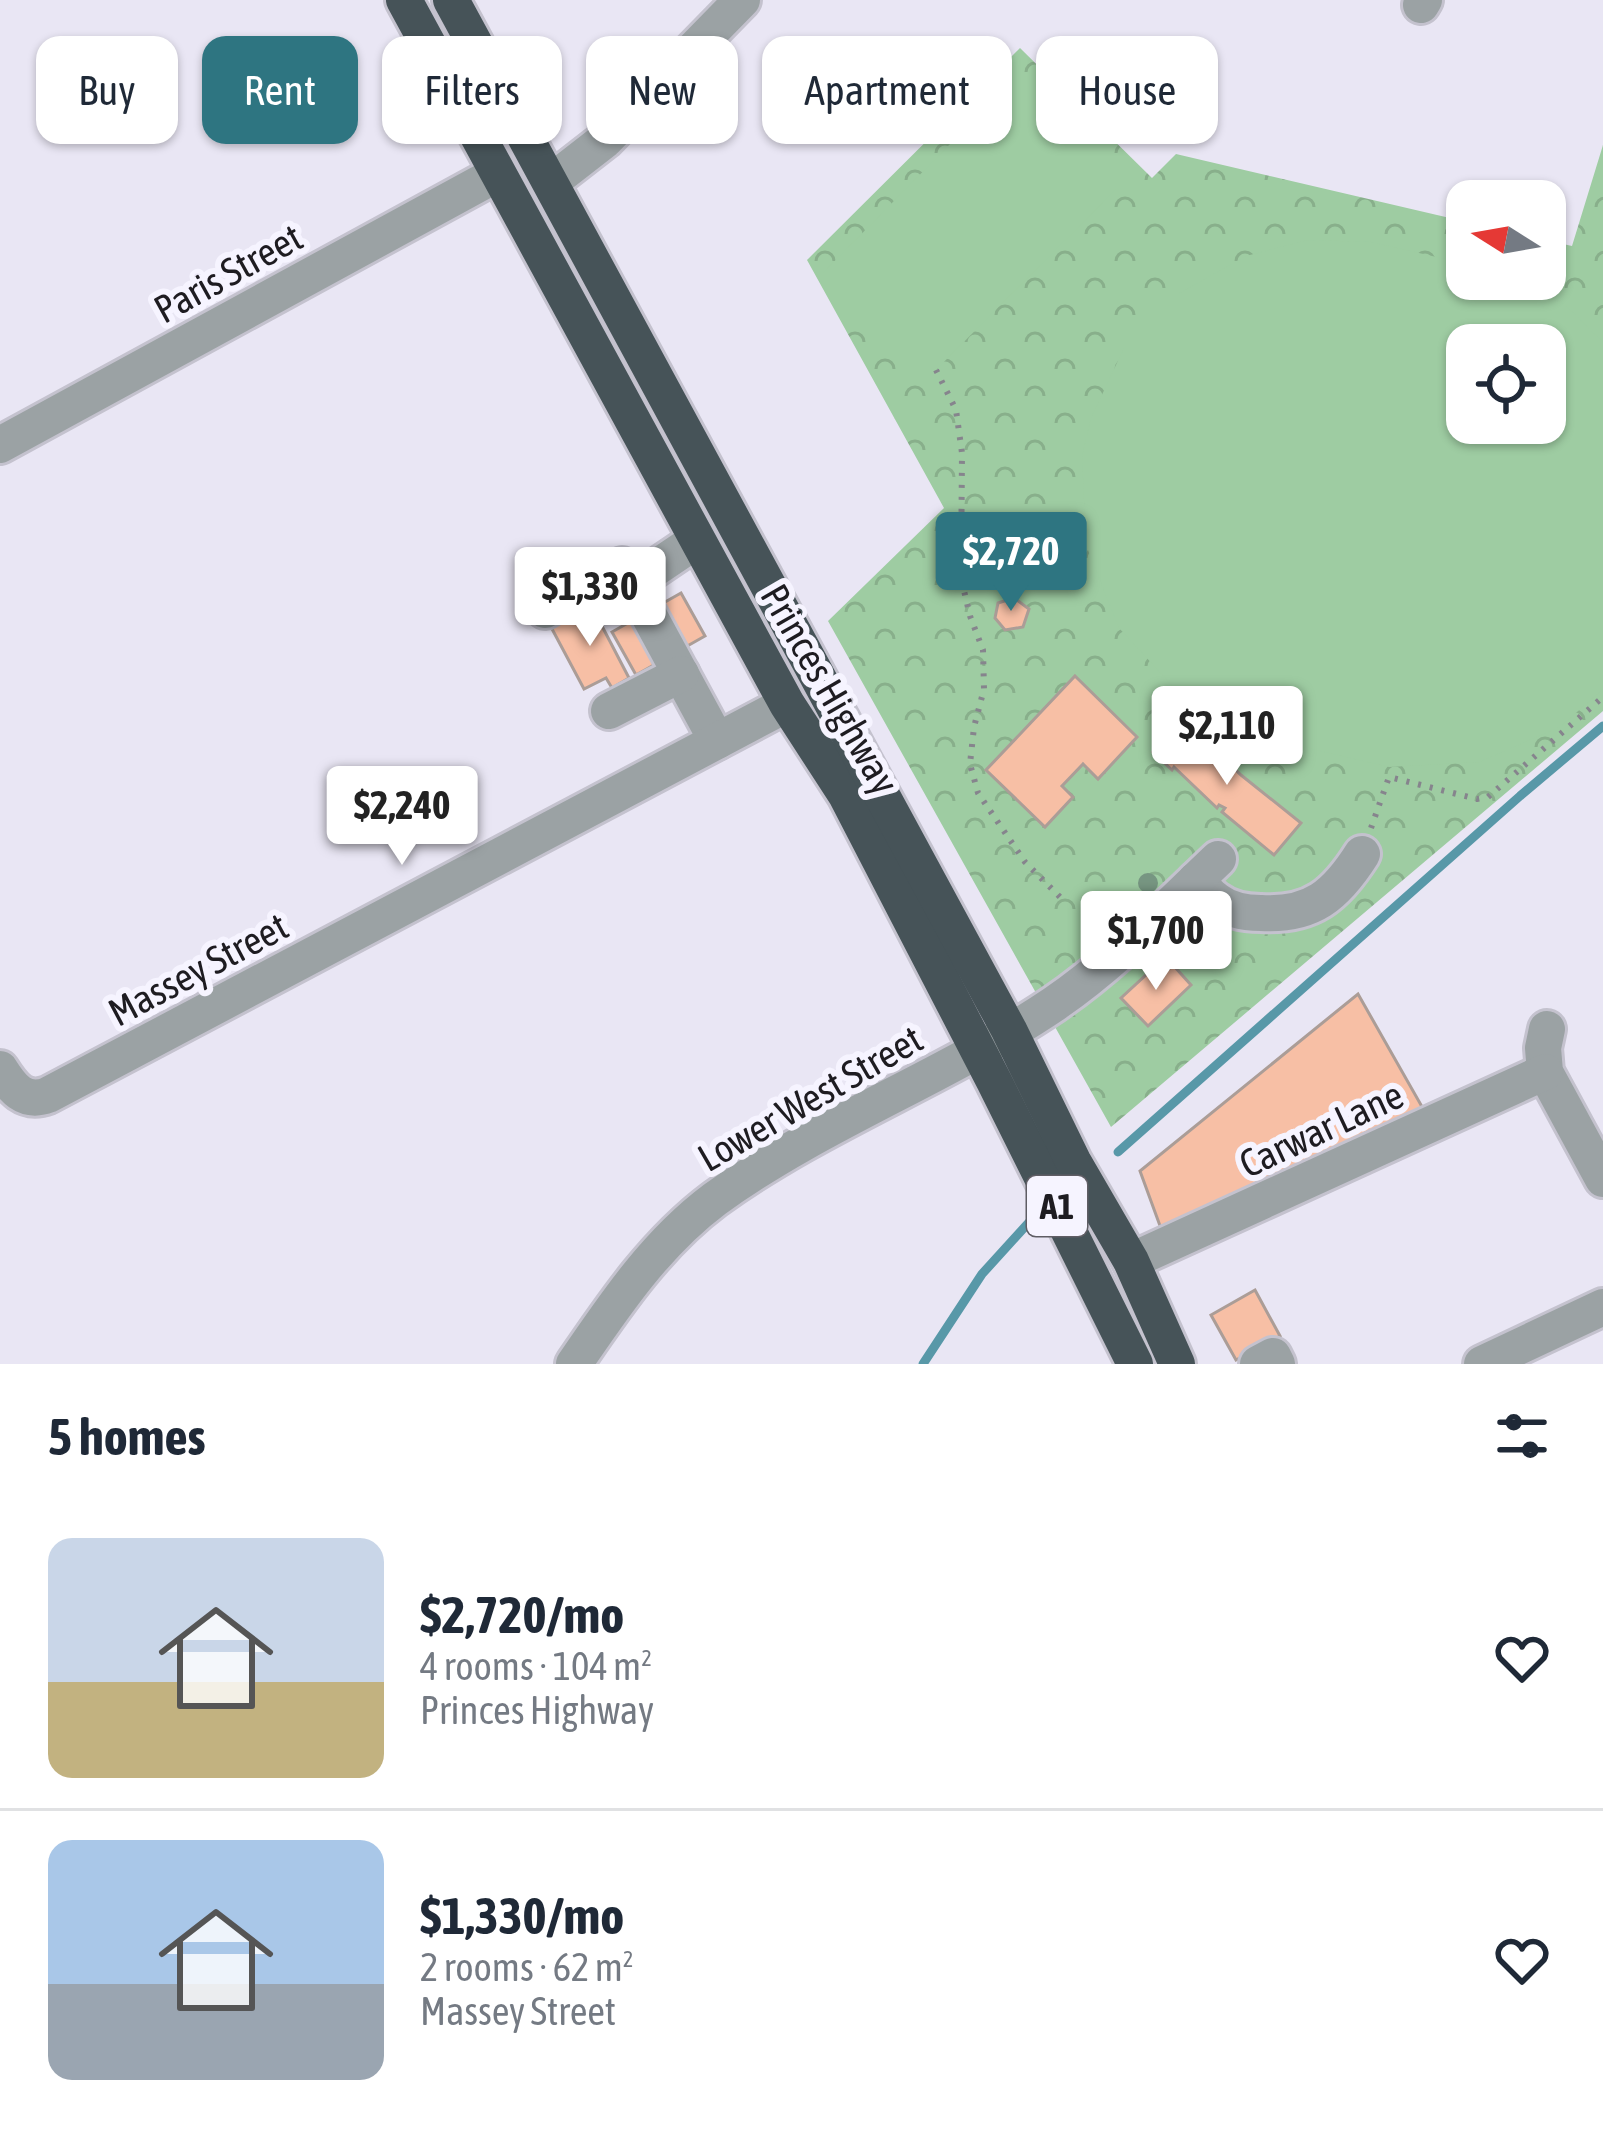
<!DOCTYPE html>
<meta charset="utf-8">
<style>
:root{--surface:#fff;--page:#f2f2f3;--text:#1f2937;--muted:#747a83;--line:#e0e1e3;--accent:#2e7581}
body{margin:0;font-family:"Asap Condensed",sans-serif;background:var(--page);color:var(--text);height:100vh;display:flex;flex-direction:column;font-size:45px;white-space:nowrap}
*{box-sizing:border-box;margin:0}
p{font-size:39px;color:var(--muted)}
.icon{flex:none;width:66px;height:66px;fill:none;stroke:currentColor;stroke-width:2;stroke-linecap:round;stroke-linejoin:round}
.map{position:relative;height:1364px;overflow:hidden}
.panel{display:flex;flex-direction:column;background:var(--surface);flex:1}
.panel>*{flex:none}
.banner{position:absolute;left:36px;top:36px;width:1533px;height:108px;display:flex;gap:24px}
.needle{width:78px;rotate:281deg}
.tools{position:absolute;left:1446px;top:180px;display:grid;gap:24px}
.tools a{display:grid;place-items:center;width:120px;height:120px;border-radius:24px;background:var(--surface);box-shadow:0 3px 9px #0004;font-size:60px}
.price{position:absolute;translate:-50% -102px;padding:0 27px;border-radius:12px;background:#fff;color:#222;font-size:39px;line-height:78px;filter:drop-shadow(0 3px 6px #0008)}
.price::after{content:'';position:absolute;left:50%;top:72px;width:36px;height:27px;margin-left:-18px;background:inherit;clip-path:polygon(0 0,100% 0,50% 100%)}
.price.on{background:var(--accent);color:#fff}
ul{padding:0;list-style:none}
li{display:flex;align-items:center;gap:36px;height:300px;padding:0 48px}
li+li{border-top:3px solid var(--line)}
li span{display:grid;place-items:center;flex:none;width:336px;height:240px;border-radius:24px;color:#555}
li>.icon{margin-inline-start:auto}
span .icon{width:144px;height:144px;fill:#fffc;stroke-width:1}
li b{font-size:51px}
h2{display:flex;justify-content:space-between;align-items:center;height:144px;padding:0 48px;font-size:51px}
.pill{padding:0 42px;border-radius:24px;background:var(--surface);box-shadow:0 3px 9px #0004;font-size:42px;line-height:108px}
.pill.on{background:var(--accent);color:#fff}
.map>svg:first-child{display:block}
</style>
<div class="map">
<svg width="1603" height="1364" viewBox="0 0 1603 1364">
<defs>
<pattern id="park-crowns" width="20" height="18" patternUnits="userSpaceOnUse" patternTransform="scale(3)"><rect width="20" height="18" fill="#9ecca2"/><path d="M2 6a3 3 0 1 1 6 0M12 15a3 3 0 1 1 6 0" fill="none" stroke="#88af8b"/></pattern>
</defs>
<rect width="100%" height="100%" fill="#e9e6f4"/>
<path fill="url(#park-crowns)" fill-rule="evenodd" d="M 1020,48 L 1152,178 L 1176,154 L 1467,222 L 1467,279 L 1545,279 L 1545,240 L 1572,246 L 1603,145 L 1603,711 L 1111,1127 L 828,621 L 944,508 L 807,260 ZM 1467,345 L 1545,345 L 1545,423 L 1467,423 Z"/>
<g fill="#9ecca2" fill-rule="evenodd">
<polygon points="1016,77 1122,183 927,379 822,274"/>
<path d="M 1308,240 L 1371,242 L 1467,264 L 1467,279 L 1510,279 L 1564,304 L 1603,342 L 1603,689 L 1560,727 L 1479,762 L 1389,767 L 1243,733 L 1181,695 L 1119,628 L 1086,545 L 1082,456 L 1091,418 L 1124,348 L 1178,294 L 1246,256 ZM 1467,345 L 1545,345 L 1545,423 L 1467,423 Z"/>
</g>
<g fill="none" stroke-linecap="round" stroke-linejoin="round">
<g stroke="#5898a8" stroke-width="9">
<polyline points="1118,1152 1520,796 1603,726"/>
<polyline points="923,1364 982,1274 1032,1219"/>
</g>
</g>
<g fill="#f7bfa5" stroke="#ab9d97" stroke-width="3">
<polygon points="681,593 705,636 636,675 612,632"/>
<polygon points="1014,598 1029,609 1023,627 1005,630 995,618 998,603"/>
<polygon points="591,605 629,678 612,688 606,678 584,689 551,627"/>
<polygon points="1075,676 1137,737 1098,779 1083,764 1062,786 1073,797 1045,827 986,770"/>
<polygon points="1184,720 1241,775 1301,823 1274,855 1222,812 1225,808 1219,805 1217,808 1174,767 1172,770 1153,752"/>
<polygon points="1159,963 1166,971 1173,965 1191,985 1148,1026 1121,998"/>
<polygon points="1358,994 1425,1112 1163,1234 1140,1171"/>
<polygon points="1255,1290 1280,1336 1236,1360 1211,1315"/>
</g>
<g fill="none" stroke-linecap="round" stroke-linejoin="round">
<defs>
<g id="minor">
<polyline points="1421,5 1424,0"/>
<polyline points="551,182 605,140 742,0"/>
<polyline points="0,445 497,174"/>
<polyline points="697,540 632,584 717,741"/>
<polyline points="545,610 622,566 632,584"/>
<polyline points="609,711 681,674"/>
<path d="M 1196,880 C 1202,887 1209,895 1216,900 C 1229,910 1246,913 1261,913 C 1312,916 1336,895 1362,854"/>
<polyline points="1547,1029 1543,1048 1545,1072 1603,1179"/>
<path d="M 0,1069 C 12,1088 24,1104 48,1095 L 787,704"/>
<polyline points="1131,1261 1545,1072"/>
<path d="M 574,1364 C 615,1304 656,1243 715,1199 C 821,1122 946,1077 1054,1004 C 1114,963 1165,909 1218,859"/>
<polyline points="1258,1364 1273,1356 1277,1364"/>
<polyline points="1482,1364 1603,1307"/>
</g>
<g id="highway">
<polyline points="404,0 787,704 846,795 994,1081 1135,1364"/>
<polyline points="451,0 1009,1030 1073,1161 1131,1261 1177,1364"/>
</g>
</defs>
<use href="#minor" stroke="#c4c2ce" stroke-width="42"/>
<use href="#highway" stroke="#c4c2ce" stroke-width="42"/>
<g stroke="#86848d" stroke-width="6" stroke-dasharray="3 9" stroke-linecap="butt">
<polyline points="936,370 956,410 962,453 961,578 970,616 983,650 984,689 974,727 970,764 978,793 1025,862 1062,899"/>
<polyline points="1371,828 1389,777 1477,799 1488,797 1603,697"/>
</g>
<use href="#minor" stroke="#9ba2a4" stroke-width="36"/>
<use href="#highway" stroke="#465358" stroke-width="36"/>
</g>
<circle fill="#779682" cx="1148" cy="883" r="10"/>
<g text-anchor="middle" stroke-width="12" stroke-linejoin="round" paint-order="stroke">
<rect fill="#f6f4ff" stroke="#5f5d64" stroke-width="3" x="1027" y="1176" width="60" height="60" rx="9"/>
<g font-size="36" font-weight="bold" fill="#1e1c21">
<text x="1057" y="1219">A1</text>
</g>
<g font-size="39" fill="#1e1c21" stroke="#f6f4ff">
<text transform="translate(228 273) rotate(-29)" y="14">Paris Street</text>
<text transform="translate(830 689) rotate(60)" y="14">Princes Highway</text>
<text transform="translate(198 969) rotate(-28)" y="14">Massey Street</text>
<text transform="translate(810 1098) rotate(-30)" y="14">Lower West Street</text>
<text transform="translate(1321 1129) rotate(-25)" y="14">Carwar Lane</text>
</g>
</g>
</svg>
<div class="tools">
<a><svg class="needle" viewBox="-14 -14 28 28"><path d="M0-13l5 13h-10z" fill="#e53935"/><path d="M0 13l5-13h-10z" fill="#747a83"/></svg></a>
<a><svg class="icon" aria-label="locate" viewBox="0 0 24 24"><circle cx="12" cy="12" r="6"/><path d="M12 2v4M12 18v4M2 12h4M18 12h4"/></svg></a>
</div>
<b class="price on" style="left:1011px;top:614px">$2,720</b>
<b class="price" style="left:590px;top:649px">$1,330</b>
<b class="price" style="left:1227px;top:788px">$2,110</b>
<b class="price" style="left:402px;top:868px">$2,240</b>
<b class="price" style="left:1156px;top:993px">$1,700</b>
<div class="banner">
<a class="pill">Buy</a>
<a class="pill on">Rent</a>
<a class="pill">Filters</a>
<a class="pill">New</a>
<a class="pill">Apartment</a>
<a class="pill">House</a>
</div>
</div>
<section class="panel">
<h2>5 homes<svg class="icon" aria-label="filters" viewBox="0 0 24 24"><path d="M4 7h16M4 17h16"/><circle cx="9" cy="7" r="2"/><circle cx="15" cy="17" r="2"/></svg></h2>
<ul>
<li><span style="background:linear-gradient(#c9d6e8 60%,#c2b280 0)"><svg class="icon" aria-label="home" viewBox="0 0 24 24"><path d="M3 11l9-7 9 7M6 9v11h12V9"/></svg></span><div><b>$2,720/mo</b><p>4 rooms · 104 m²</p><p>Princes Highway</p></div><svg class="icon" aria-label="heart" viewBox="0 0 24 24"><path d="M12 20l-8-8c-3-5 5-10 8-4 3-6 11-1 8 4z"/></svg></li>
<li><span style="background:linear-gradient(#a9c7e8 60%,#9aa5b1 0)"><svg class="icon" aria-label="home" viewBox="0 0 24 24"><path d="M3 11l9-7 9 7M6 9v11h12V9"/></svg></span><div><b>$1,330/mo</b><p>2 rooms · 62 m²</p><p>Massey Street</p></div><svg class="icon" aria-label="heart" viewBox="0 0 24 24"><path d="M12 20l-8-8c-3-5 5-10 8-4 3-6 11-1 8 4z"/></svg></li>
</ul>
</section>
